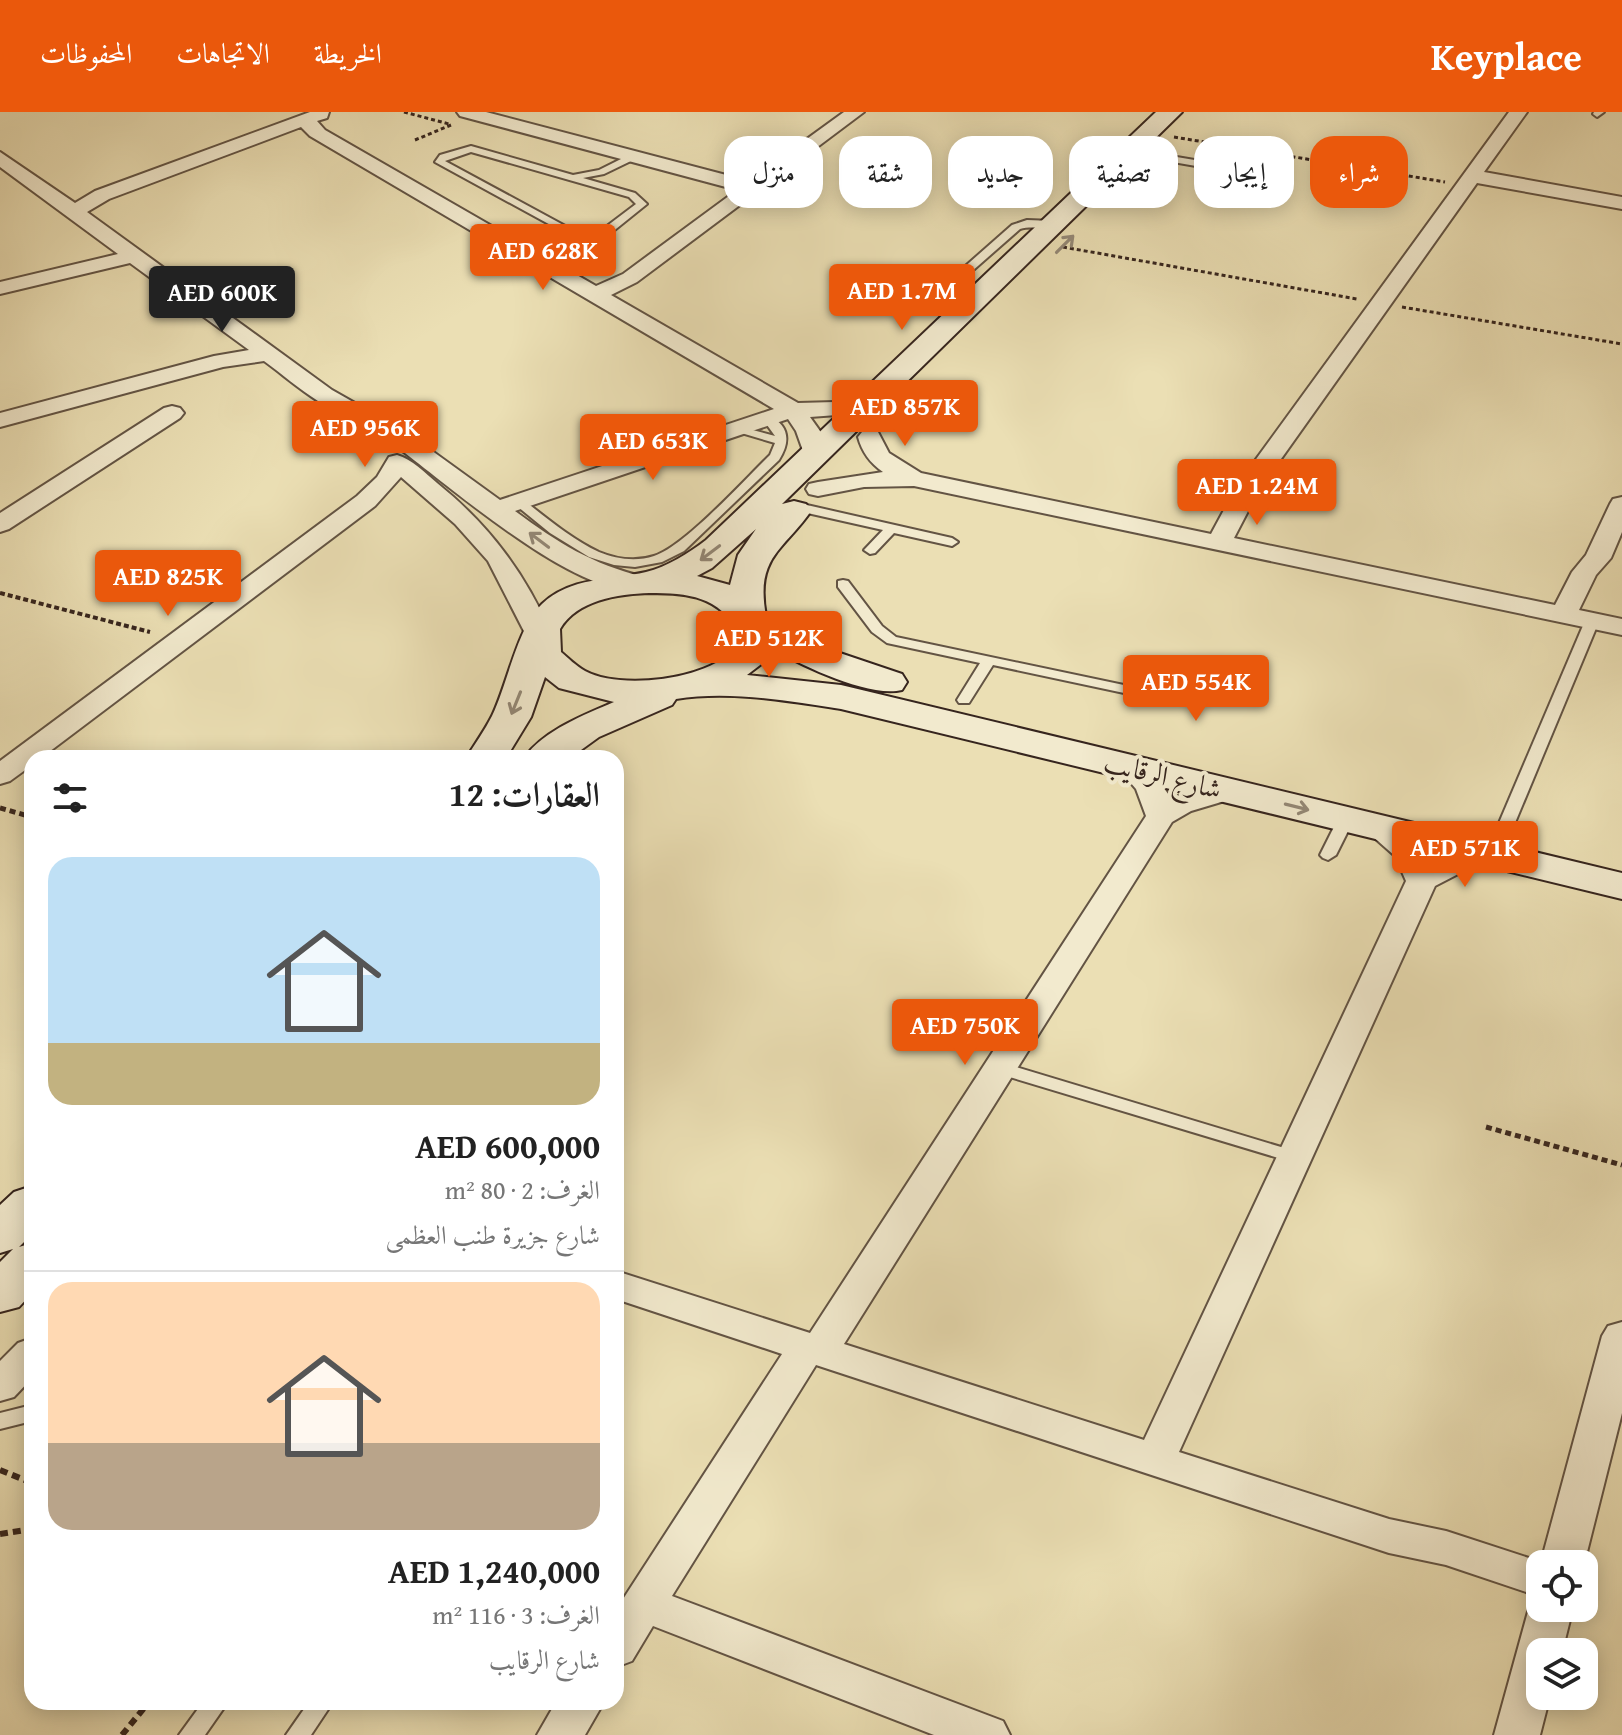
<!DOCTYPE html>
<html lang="ar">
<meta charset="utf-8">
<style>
:root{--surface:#fff;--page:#f2f2f2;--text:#222;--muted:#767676;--line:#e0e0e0;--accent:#ea580c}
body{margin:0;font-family:"Gentium Book Plus",Amiri,serif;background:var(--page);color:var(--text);direction:rtl;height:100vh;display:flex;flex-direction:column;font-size:30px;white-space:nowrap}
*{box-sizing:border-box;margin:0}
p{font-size:26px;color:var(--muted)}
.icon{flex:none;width:44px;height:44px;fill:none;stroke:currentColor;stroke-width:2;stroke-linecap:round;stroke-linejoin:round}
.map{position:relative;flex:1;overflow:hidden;direction:ltr}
.details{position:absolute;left:24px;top:638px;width:600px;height:960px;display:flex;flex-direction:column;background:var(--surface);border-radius:24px;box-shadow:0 4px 20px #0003;direction:rtl}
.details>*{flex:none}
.guide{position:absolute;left:648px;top:24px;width:760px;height:72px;direction:rtl;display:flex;gap:16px}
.controls{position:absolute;left:1526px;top:1438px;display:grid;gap:16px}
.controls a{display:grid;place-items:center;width:72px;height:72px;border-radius:16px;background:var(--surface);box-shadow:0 4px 20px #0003;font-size:40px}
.price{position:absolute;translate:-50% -68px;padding:0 18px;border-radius:8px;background:var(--accent);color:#fff;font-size:26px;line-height:52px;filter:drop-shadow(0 2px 4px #0008)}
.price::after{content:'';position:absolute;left:50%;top:48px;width:24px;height:18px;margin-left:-12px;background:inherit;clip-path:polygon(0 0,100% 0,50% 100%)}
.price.current{background:#222;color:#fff}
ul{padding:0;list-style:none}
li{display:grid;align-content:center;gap:16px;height:424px;padding:0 24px}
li+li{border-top:2px solid var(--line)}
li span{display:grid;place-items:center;height:248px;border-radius:24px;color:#555}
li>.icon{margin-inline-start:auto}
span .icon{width:144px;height:144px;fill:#fffc;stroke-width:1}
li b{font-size:34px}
h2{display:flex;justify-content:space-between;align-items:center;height:96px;padding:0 24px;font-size:34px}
.pill{padding:0 28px;border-radius:24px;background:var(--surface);box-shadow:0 4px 20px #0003;font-size:28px;line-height:72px}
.pill.current{background:var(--accent);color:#fff}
header{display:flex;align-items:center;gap:48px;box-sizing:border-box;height:112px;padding:0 40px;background:var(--accent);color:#fff}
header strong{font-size:38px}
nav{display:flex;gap:44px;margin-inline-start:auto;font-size:28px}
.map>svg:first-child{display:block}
</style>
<header>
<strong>Keyplace</strong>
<nav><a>الخريطة</a><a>الاتجاهات</a><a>المحفوظات</a></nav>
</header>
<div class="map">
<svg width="1622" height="1623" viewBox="0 0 1622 1623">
<rect width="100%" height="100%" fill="#ebdfb4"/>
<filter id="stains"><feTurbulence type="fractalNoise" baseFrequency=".0025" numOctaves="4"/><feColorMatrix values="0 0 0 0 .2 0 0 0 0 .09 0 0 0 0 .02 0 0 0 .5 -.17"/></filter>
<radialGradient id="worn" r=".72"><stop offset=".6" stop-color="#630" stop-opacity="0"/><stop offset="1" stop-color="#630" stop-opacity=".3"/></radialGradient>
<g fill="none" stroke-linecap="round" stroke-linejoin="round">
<defs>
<g id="lane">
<polygon points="1594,0 1604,0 1597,5 1593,2"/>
<path d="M 471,34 L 573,63 L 599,58 L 629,43 L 635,43 L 635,47 L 604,62 L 583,66 L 635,81 L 647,92 L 606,125 L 578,128 L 435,50 L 440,43 ZM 471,40 L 629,85 L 636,92 L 599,120 L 580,122 L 445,49 Z"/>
<polygon points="1153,41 1236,55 1241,58 1236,61 1150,46 1148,44"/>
<path d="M 1027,108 L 1054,109 L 1059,112 C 1048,119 1032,113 1020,117 L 962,168 L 964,172 L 986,178 L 986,182 L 956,176 L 952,167 L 953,165 L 1012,113 Z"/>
<path d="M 768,303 C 789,313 791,329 779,348 L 684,439 L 662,450 L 635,455 L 614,453 L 589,445 L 550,421 L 512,390 L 514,387 L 522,387 C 547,406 571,427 599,440 C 616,447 636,450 654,444 C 685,434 744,368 770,343 L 775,331 L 728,317 L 734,313 L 775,324 L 762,306 Z"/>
<polygon points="798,391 952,426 958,430 952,434 894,421 875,441 870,442 864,438 883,418 794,398 792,395"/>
<polygon points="843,468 848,469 882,514 896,525 1157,580 1164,584 1157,588 993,553 969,591 959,591 957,588 980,551 887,531 872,520 838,475 838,469"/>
<polygon points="1592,505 1599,509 1512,718 1509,721 1499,721 1496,718 1585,509"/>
<polygon points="1346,702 1354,707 1336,743 1328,748 1323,746 1320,743 1338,707"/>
<polygon points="999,950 1301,1041 1304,1045 1301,1049 1295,1051 993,960 990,956 993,952"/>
<polygon points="32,1293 32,1309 0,1317 0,1301"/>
<polygon points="203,1590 228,1590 205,1623 179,1623"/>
<polygon points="309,1590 333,1590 311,1623 286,1623"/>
</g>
<g id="street">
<path d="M 310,0 L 329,0 L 327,6 L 317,9 L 325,18 L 596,174 L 623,162 L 737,78 L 460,4 L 457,0 L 486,0 L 749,69 L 844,0 L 864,0 L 637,170 L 611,183 L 798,291 L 872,289 L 875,294 L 872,299 L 864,301 L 810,305 L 820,319 L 826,342 L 822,347 L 806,347 L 796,319 L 788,307 L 515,399 C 558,431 592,452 644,465 L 648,471 L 644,477 C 582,492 444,369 393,332 C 369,316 343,304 318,289 C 299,277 282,262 264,249 L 223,255 L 0,315 L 0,301 L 214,244 L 249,238 L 130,151 L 0,182 L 0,170 L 118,142 L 0,55 L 0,40 L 75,91 L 95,79 ZM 301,15 L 310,24 L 774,297 L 500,388 L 406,320 L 332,278 L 87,100 L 109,87 Z"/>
<path d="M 1509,0 L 1527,0 L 1484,60 L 1622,85 L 1622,97 L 1477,71 L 1259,378 L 1234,426 L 1555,493 L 1572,460 L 1586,443 L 1610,392 L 1613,387 L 1622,385 L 1622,420 L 1611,446 L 1596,463 L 1579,498 L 1622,507 L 1622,523 L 914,374 L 864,375 L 818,384 L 809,382 L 806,377 L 809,372 L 818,370 L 883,360 C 870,351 862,340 858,325 L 862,320 L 878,320 L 889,341 L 921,361 L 1211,422 L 1238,372 Z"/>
<polygon points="172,294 180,296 184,301 180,306 9,417 0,420 0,401 164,296"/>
<path d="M 397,343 C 412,347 425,361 437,371 C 490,414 525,461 552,523 L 549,529 L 529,529 L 488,449 L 455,412 L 401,365 L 375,394 L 41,646 L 32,646 L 32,653 L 10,669 L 0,672 L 0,649 L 357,384 L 377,365 L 389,345 Z"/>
<path d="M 1132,646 L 1148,654 L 1171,686 L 1228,670 L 1238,673 L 1243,679 L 1238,685 L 1191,699 L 1172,710 L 844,1232 L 1144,1328 L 1406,769 L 1395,744 L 1362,715 L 1366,709 C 1395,702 1418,729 1431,751 L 1489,734 L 1500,736 L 1504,743 L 1500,750 L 1462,760 L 1435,774 L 1179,1340 L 1389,1407 L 1446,1419 L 1541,1450 L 1602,1224 L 1608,1214 L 1622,1210 L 1622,1301 L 1584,1452 L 1540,1452 L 1540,1496 L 1573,1496 L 1562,1540 L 1540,1540 L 1540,1584 L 1550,1584 L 1540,1623 L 1494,1623 L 1529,1496 L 1535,1483 L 1446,1453 L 1389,1441 L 816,1253 L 672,1484 L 1003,1609 L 1010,1623 L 934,1623 L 653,1514 L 632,1549 L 616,1555 L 616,1498 L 782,1242 L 616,1187 L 616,1159 L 810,1221 L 1146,704 L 1136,677 L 1117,655 L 1122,649 Z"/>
<polygon points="32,1226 32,1266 14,1285 0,1289 0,1249 18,1231"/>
<polygon points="556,1590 604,1590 585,1623 537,1623"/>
</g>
<g id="secondary">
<path d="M 1156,0 L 1182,0 L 782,392 L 794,389 L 806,392 L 811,399 C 783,439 755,445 766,504 L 825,536 L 902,562 L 907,570 L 902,578 C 868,586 801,553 771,536 L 764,550 L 747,563 L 841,573 L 1622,761 L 1622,787 L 841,597 C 788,589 729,578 676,587 L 672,593 L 599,625 L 570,646 L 524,646 C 544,618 584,603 614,590 L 559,576 L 545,565 L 531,605 L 506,646 L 466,646 C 475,632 485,618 492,604 C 508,571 517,516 542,492 C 570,465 611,468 646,460 C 667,455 689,441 706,428 ZM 756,417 L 738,443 L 730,473 L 697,464 L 712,456 ZM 649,481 C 689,481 718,484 740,521 C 738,526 736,534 733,538 C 707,568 619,578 585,559 C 576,554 568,546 561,540 L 560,517 C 577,488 618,482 649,481 Z"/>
<polygon points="32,1074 32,1122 19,1135 32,1131 32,1181 19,1195 0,1200 0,1150 13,1137 0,1141 0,1093 14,1080"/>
</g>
</defs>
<use href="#lane" stroke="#635444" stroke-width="4"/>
<use href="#street" stroke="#635444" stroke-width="4"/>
<use href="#secondary" stroke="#36251e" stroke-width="4"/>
<g stroke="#36251e" stroke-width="3" stroke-dasharray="4 3" stroke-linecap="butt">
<polyline points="404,0 449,12"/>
<polyline points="1174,25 1445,70"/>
<polyline points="415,28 451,13"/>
<polyline points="1063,135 1357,187"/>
<polyline points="1402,195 1622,232"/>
</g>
<polyline stroke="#36251e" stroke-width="4" stroke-dasharray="5 3" stroke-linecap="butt" points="0,481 150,520"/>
<g stroke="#36251e" stroke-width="5" stroke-dasharray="6 4" stroke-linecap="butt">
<polyline points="0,696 32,705"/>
<polyline points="1486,1015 1622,1053"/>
</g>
<g stroke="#36251e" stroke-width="6" stroke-dasharray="8 5" stroke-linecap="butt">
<polyline points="0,1358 32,1371"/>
<polyline points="0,1422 32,1417"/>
<polyline points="122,1623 149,1590"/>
</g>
<use href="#lane" fill="#f2eace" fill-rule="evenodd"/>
<use href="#street" fill="#f2eace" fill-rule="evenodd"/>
<use href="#secondary" fill="#f2eace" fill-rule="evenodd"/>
</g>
<defs><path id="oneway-shaft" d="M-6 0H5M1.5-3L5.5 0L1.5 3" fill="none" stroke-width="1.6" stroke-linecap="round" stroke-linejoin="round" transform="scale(2)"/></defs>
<g stroke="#948876">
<use href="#oneway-shaft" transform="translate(1065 132) rotate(-45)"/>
<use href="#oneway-shaft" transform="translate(539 428) rotate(-143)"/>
<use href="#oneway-shaft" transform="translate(710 441) rotate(143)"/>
<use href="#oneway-shaft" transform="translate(516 591) rotate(112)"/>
<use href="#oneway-shaft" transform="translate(1297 695) rotate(14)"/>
</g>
<g text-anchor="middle" stroke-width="8" stroke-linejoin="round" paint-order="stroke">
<g font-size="28" fill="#36251e" stroke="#f2eace">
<text transform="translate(1163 663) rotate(14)" y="10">شارع الرقايب</text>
</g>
</g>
<rect width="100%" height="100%" filter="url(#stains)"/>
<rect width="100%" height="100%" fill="url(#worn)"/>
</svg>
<div class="controls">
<a><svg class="icon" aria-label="locate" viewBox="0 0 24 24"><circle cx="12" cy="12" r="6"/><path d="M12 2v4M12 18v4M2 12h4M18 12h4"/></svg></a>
<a><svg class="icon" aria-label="layers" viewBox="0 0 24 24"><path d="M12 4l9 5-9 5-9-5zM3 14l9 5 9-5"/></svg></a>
</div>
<b class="price" style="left:543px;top:180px">AED 628K</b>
<b class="price" style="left:902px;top:220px">AED 1.7M</b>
<b class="price current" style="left:222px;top:222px">AED 600K</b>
<b class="price" style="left:905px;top:336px">AED 857K</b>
<b class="price" style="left:365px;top:357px">AED 956K</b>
<b class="price" style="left:653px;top:370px">AED 653K</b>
<b class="price" style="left:1257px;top:415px">AED 1.24M</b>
<b class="price" style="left:168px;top:506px">AED 825K</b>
<b class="price" style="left:769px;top:567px">AED 512K</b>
<b class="price" style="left:1196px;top:611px">AED 554K</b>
<b class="price" style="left:1465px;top:777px">AED 571K</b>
<b class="price" style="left:965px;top:955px">AED 750K</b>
<div class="guide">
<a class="pill current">شراء</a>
<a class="pill">إيجار</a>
<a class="pill">تصفية</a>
<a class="pill">جديد</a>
<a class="pill">شقة</a>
<a class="pill">منزل</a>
</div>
<section class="details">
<h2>العقارات: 12<svg class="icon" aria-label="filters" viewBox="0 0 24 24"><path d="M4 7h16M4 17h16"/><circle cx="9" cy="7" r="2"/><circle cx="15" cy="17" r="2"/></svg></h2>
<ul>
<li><span style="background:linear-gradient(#bfe0f5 75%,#c2b280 0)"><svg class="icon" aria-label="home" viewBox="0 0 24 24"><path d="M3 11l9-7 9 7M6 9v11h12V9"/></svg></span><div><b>AED 600,000</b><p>الغرف: 2 · 80 m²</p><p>شارع جزيرة طنب العظمى</p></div></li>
<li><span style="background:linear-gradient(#ffd9b3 65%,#b9a48a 0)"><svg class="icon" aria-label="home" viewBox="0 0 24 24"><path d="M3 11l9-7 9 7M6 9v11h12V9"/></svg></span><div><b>AED 1,240,000</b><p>الغرف: 3 · 116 m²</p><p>شارع الرقايب</p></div></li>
</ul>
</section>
</div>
